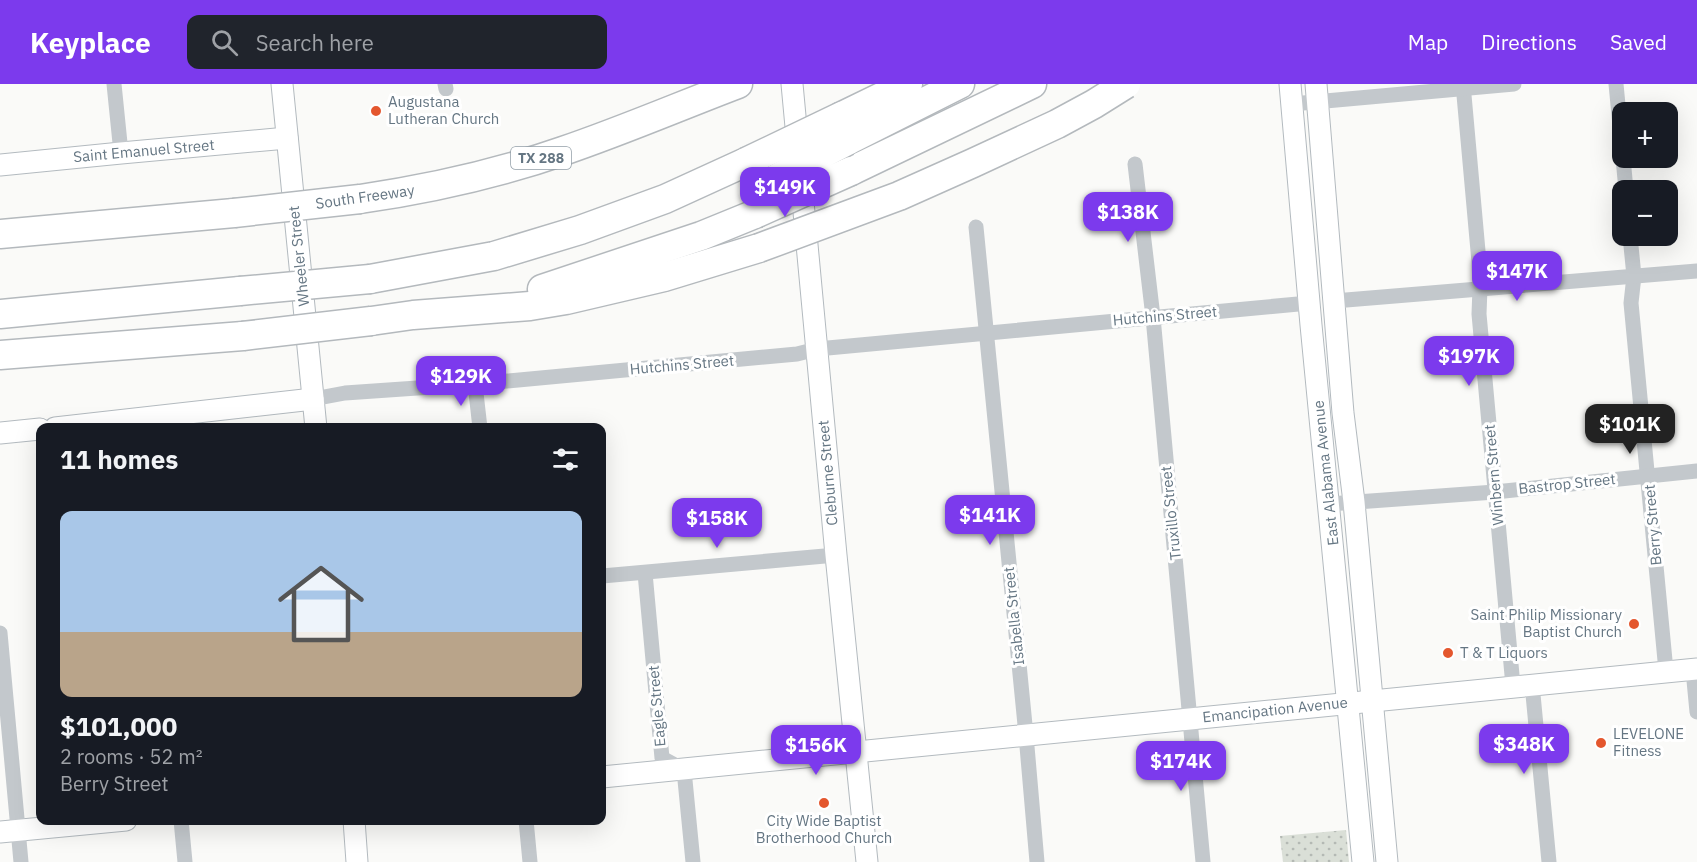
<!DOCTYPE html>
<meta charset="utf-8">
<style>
:root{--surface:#171b24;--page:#20242c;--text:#f1f3f6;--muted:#9ea1a6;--line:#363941;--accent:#7c3aed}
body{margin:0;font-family:"IBM Plex Sans",sans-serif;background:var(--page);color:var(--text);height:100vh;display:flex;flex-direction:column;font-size:22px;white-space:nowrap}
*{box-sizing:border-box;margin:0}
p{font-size:20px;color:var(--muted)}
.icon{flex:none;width:33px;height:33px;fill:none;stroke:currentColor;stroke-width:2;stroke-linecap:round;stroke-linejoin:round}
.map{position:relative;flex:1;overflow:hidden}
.sheet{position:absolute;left:36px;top:339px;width:570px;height:402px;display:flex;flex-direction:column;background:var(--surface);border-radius:12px;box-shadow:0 6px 24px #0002}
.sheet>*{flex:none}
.buttons{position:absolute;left:1612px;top:18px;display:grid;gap:12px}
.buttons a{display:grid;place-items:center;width:66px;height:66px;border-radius:12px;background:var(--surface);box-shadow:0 6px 24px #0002;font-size:30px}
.price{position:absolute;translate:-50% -51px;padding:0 14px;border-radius:12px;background:var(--accent);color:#fff;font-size:20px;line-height:39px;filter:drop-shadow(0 2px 3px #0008)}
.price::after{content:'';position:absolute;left:50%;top:36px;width:18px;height:14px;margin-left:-9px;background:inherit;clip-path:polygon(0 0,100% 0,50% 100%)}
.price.selected{background:#222;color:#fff}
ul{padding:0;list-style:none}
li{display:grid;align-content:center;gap:12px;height:318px;padding:0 24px}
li+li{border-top:2px solid var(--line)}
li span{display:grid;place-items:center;height:186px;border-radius:12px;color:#555}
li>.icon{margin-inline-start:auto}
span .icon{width:108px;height:108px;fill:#fffc;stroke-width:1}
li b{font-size:26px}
h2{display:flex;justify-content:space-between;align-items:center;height:72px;padding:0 24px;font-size:26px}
header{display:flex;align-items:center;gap:36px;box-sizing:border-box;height:84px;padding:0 30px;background:var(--accent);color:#fff}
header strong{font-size:28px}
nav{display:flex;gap:33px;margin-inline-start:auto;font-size:21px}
.search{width:420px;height:54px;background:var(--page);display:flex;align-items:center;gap:15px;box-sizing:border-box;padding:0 21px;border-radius:12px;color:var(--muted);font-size:22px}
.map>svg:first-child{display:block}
</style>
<header>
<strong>Keyplace</strong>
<div class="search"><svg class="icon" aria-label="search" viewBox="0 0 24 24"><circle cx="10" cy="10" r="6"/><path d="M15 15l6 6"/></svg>Search here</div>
<nav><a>Map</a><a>Directions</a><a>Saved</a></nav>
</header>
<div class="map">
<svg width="1697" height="778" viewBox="0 0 1697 778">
<defs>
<pattern id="grass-dots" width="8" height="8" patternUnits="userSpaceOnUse" patternTransform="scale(1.5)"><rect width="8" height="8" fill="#dadfd7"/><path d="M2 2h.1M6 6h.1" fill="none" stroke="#b4b9b4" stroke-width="1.8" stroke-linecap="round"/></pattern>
</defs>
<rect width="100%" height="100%" fill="#fafaf8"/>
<polygon fill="url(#grass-dots)" points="1346,746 1349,778 1283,778 1280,752"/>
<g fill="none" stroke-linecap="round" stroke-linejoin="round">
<defs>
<g id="secondary">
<polyline points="282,0 316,344"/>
<polyline points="792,0 836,471 867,778"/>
<polyline points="1290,0 1311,241 1363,778"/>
<polyline points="1316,0 1343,329 1354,418 1387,778"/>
<polyline points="0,81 121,69 287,54"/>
<polyline points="55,344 313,315"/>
<polyline points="0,349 40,345"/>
<polyline points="602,693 1697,585"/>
<polyline points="354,736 357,778"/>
<polyline points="0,748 126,736"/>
</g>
<g id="highway">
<polyline points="842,32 908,0"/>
<polyline points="847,57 960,0"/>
<polyline points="851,87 1032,0"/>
<path d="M 360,115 C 429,105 497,90 563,67 C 622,47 680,22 738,0"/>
<polyline points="0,150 234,129"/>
<polyline points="370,195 494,172 580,146 665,115 746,78"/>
<polyline points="542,205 701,152 755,130"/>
<polyline points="0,230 240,207"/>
<polyline points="371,237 413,231 530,222 566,216 664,193 759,164"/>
<polyline points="0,271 243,252"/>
</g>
</defs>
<use href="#secondary" stroke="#b3babf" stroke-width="23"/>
<use href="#highway" stroke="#b4b9bd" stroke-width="31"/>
<g stroke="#c3c8cc" stroke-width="15">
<polyline points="114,0 121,69"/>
<polyline points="445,0 446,5"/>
<polyline points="1463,0 1479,178 1480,204 1479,230 1513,602"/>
<polyline points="1616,0 1623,73"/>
<polyline points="1292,20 1514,0"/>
<polyline points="1623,74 1626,106"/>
<polyline points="1135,80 1153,233 1203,778"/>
<polyline points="976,143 1026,651 1037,778"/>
<polyline points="1630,152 1634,192 1631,219 1666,587"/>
<polyline points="1334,217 1697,187"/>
<polyline points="475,300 480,344"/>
<polyline points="313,315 345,309 475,300 797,270 817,265 1309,219"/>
<polyline points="1329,420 1495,408 1697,387"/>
<polyline points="645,489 662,674 684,686 693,778"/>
<polyline points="602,492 836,471"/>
<polyline points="0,549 21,778"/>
<polyline points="1693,586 1697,628"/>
<polyline points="1532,600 1549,778"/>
<polyline points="181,736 185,778"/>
<polyline points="526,736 530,778"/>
</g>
<use href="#secondary" stroke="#fff" stroke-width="21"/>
<use href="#highway" stroke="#fff" stroke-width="28"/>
<defs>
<g id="highway-bridge">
<polyline points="746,78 842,32"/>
<polyline points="752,107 847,57"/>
<polyline points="234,129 360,115"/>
<polyline points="755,130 851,87"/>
<polyline points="759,164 899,112 973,79 1057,40 1094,20 1126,0"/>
<polyline points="240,207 370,195"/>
<polyline points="243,252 371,237"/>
</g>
</defs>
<use href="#highway-bridge" stroke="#b4b9bd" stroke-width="31" stroke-linecap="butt"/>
<use href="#highway-bridge" stroke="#fff" stroke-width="28"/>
</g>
<g fill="#e4572e" stroke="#fff" stroke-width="2">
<circle cx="376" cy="27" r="6"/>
<circle cx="1634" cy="540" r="6"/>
<circle cx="1448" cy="569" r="6"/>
<circle cx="1601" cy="659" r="6"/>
<circle cx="824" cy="719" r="6"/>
</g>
<g text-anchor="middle" stroke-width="6" stroke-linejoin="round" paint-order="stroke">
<rect fill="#fff" stroke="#939fa8" stroke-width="1.5" x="511" y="63" width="60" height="22" rx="4.5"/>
<g font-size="14" font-weight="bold" fill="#657683">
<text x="541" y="79">TX 288</text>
</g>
<g font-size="15" fill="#657683" stroke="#fff" text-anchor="start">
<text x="388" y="23">Augustana<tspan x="388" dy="17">Lutheran Church</tspan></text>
<text x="1622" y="536" text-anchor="end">Saint Philip Missionary<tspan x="1622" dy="17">Baptist Church</tspan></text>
<text x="1460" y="574">T &amp; T Liquors</text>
<text x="1613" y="655">LEVELONE<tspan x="1613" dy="17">Fitness</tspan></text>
<text x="824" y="742" text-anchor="middle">City Wide Baptist<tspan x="824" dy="17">Brotherhood Church</tspan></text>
</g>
<g font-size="15" fill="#657683" stroke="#fff">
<text transform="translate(144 67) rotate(-5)" y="5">Saint Emanuel Street</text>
<text transform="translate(365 113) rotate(-8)" y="5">South Freeway</text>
<text transform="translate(299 172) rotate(-96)" y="5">Wheeler Street</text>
<text transform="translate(1165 232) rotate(-5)" y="5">Hutchins Street</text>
<text transform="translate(682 281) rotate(-5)" y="5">Hutchins Street</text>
<text transform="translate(828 389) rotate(-95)" y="5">Cleburne Street</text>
<text transform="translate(1326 389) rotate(-96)" y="5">East Alabama Avenue</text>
<text transform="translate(1494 391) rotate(-95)" y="5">Winbern Street</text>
<text transform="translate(1567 400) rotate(-6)" y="5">Bastrop Street</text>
<text transform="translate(1171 429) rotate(-96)" y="5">Truxillo Street</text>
<text transform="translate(1653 441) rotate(-95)" y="5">Berry Street</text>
<text transform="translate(1014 532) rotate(-96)" y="5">Isabella Street</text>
<text transform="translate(657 622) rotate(-95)" y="5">Eagle Street</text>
<text transform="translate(1275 626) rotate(-6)" y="5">Emancipation Avenue</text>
</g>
</g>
</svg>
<div class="buttons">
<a>+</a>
<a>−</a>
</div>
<b class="price" style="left:785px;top:134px">$149K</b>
<b class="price" style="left:1128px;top:159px">$138K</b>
<b class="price" style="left:1517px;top:218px">$147K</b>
<b class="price" style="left:1469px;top:303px">$197K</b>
<b class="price" style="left:461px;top:323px">$129K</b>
<b class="price selected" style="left:1630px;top:371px">$101K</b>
<b class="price" style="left:990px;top:462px">$141K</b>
<b class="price" style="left:717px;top:465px">$158K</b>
<b class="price" style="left:1524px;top:691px">$348K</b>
<b class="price" style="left:816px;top:692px">$156K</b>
<b class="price" style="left:1181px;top:708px">$174K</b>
<section class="sheet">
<h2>11 homes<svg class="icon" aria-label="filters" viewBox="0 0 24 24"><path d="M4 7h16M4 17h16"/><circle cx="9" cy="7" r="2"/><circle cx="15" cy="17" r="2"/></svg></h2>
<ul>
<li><span style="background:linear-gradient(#a9c7e8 65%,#b9a48a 0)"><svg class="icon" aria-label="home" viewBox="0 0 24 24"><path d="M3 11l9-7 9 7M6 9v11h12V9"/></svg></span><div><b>$101,000</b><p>2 rooms · 52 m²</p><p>Berry Street</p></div></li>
</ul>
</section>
</div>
